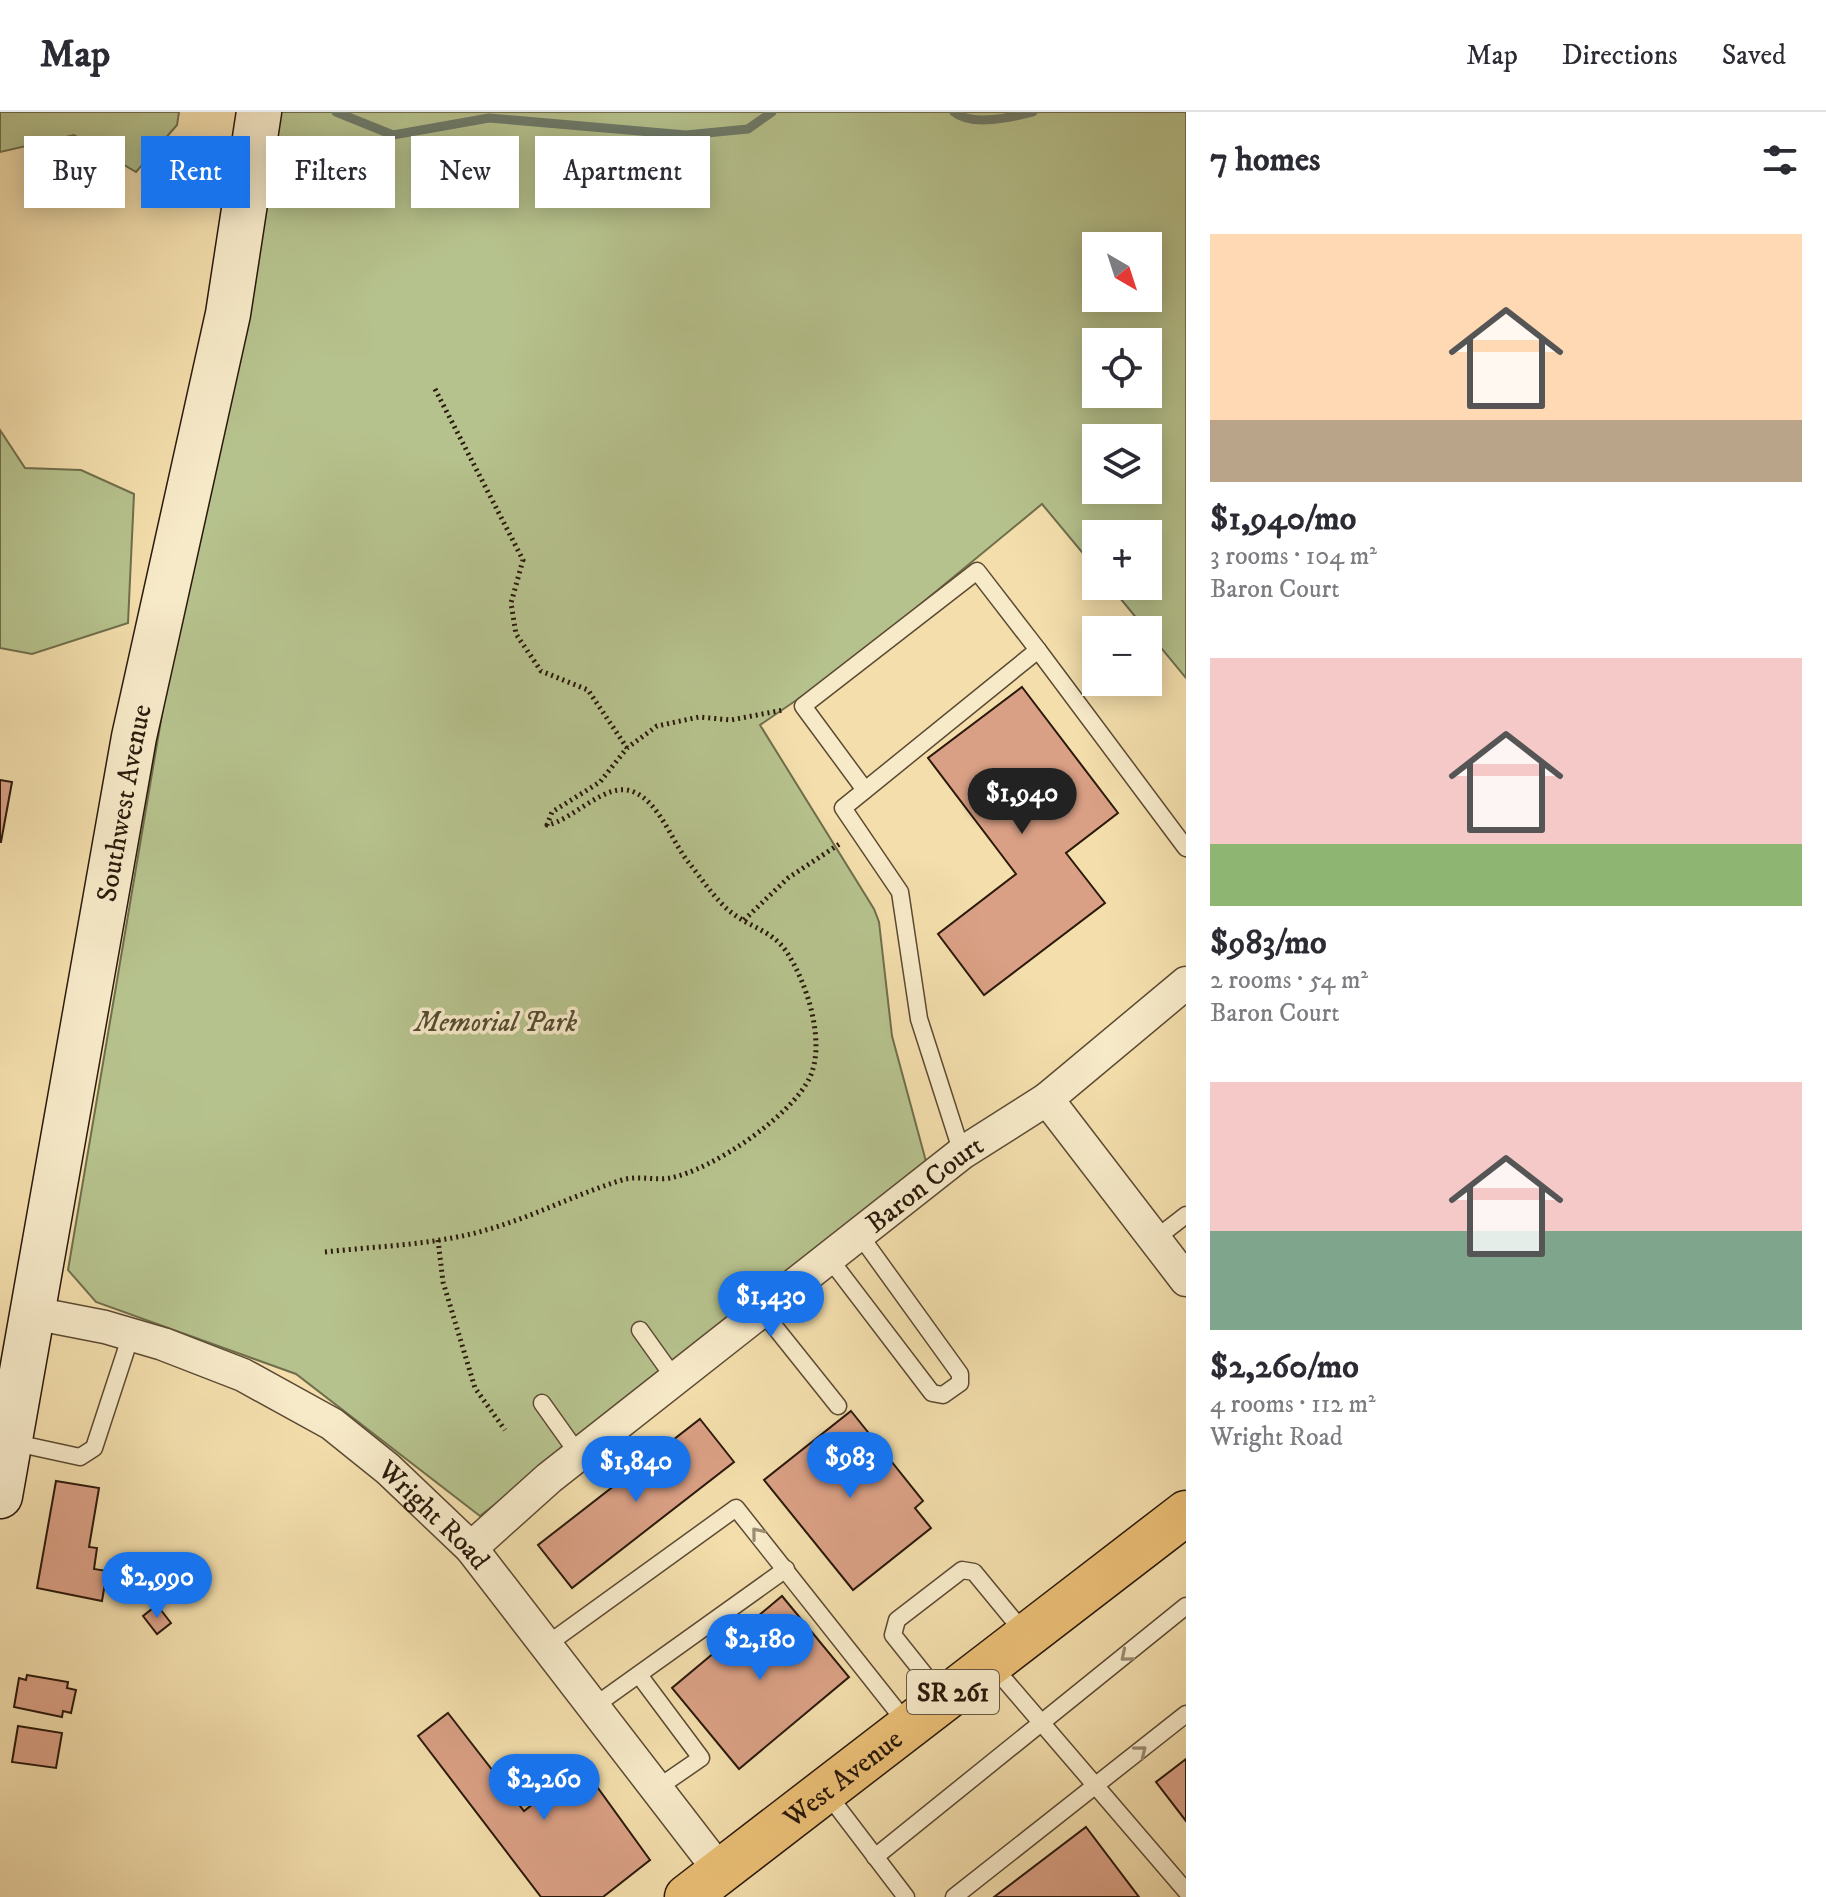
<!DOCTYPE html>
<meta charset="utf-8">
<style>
:root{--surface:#fff;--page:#f2f2f3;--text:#2b2b33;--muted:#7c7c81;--line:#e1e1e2;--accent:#1a73e8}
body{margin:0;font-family:"IM FELL DW Pica",serif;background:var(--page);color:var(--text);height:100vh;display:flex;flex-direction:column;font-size:30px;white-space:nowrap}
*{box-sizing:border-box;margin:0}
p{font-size:26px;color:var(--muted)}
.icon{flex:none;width:44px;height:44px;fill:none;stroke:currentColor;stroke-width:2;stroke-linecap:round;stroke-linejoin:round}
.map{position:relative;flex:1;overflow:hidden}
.details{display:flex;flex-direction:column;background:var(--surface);width:640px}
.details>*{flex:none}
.guide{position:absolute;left:24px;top:24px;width:760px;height:72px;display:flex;gap:16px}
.needle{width:52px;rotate:141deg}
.controls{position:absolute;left:1082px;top:120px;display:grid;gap:16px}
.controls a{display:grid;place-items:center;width:80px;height:80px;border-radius:0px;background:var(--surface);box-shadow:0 4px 20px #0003;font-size:40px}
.price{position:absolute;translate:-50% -68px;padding:0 18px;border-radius:28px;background:var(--accent);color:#fff;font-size:26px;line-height:52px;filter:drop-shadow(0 2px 4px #0008)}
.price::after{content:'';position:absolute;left:50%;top:48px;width:24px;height:18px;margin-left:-12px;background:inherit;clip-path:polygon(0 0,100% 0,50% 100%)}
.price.selected{background:#222;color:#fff}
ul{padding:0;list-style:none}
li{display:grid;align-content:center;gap:16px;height:424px;padding:0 24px}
li span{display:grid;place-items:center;height:248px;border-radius:0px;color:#555}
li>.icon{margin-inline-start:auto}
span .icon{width:144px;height:144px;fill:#fffc;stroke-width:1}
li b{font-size:34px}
h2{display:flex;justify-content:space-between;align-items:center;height:96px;padding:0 24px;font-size:34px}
.tag{padding:0 28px;border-radius:0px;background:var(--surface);box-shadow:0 4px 20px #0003;font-size:28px;line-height:72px}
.tag.selected{background:var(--accent);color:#fff}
header{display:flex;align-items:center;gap:48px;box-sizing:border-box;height:112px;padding:0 40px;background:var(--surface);border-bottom:2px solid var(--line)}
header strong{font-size:38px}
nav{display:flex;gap:44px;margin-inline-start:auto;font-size:28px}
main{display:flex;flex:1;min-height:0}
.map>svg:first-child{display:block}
</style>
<header>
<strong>Map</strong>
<nav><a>Map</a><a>Directions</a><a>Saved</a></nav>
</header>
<main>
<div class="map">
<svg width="1186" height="1785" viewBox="0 0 1186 1785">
<rect width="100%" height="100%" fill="#f3deac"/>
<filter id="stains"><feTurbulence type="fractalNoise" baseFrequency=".0025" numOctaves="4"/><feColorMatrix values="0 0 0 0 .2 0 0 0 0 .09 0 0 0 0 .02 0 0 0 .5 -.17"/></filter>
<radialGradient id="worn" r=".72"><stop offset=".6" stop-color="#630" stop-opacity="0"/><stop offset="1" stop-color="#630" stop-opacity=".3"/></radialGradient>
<g fill="#b6c28d" stroke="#706e4c" stroke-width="2" fill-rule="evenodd">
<polygon points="0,0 179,0 177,13 136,60 74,23 0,40"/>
<path d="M 280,0 L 1186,0 L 1186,566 L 1110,474 L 1148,474 L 1148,422 L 1096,422 L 1096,457 L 1042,392 L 842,557 L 760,613 L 874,797 L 879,810 L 892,924 L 927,1053 L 480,1404 L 296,1262 L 96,1190 L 68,1158 L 169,561 ZM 1096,134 L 1148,134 L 1148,186 L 1096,186 ZM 1096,230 L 1148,230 L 1148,282 L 1096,282 ZM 1096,326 L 1148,326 L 1148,378 L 1096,378 Z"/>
<polygon points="0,318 25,356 81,358 134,382 128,511 32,542 0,536"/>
</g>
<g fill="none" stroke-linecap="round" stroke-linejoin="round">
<g stroke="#6e7b6a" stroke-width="9">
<polyline points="336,0 393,23 489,6 686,23 748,17 772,0"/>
<path d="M 954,0 C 972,15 1013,5 1033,0"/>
</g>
</g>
<g fill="#daa085" stroke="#2a190b" stroke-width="2">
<polygon points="1022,575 1118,701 1066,741 1105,791 984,883 938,822 1016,762 928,646"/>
<polygon points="0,668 12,670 1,730 0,730"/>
<polygon points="851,1299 923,1389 915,1396 931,1416 853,1478 764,1368"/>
<polygon points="700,1307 734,1350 572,1476 538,1433"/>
<polygon points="56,1369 99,1376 89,1435 97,1436 94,1457 107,1459 102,1489 37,1476"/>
<polygon points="782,1484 849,1565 739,1657 672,1576"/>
<polygon points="157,1493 171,1511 157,1522 143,1504"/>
<polygon points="27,1563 68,1570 67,1576 76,1578 71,1601 63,1599 62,1605 14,1595 19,1566 26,1568"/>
<polygon points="448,1601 524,1699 552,1677 547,1670 577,1647 650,1748 603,1785 541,1785 418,1624"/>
<polygon points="18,1614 62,1621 56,1656 12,1650"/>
<polygon points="1186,1647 1186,1709 1156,1670"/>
<polygon points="1086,1715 1139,1785 994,1785"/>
</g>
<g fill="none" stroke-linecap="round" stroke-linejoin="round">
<defs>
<g id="lane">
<polyline points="865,678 803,594 977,459 1038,538"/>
<polyline points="962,1041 919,907 900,780 843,696 1038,538 1186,736"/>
<polyline points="1155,1127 1186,1103"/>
<polyline points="829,1146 932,1281 943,1283 960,1271 960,1262 859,1122"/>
<polyline points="762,1199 838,1294"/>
<polyline points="640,1218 675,1267"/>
<polyline points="542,1291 579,1343"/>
<polyline points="11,1330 80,1345 94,1336 131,1223"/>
<polyline points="545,1534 736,1396 908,1613"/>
<polyline points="991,1552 1186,1779"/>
<polyline points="639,1563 701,1646 656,1677"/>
<polyline points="944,1587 893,1523 897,1508 962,1458 974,1460 1025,1522"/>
<polyline points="593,1595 786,1457"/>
<polyline points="826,1680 906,1785"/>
<polyline points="875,1745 1186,1494"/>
<polyline points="954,1785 1186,1602"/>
</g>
<g id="street">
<polyline points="1047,987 1186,1168"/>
<path id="s1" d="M 33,1201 L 105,1215 L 163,1232 L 243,1263 L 332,1312 L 388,1357 L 471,1436 L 720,1759"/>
<path id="s2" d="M 471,1436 L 549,1366 L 962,1041 L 1047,987 L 1186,871"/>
</g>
<g id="secondary">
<path id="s3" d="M 0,1384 L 134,625 L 228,202 L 259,0"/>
</g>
<g id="primary">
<path id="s4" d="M 687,1785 L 1186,1401"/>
</g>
</defs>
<use href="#lane" stroke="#5c4a33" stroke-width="19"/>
<use href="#street" stroke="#5c4a33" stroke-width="35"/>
<use href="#secondary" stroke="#2a190b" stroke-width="47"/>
<use href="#primary" stroke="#2a190b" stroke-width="47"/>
<g stroke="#2a190b" stroke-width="5" stroke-dasharray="2 4" stroke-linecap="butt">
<polyline points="435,277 523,448 511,491 516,522 541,559 588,578 627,636"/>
<polyline points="744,808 788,766 841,731"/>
<polyline points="438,1128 443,1170 475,1276 505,1318"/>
<path d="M 325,1140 C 378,1134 435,1133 486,1118 C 533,1105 576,1082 622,1068 C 638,1063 655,1069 670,1066 C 712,1058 792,1004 810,965 C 826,930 807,870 786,839 C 772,819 750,815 732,801 C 716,789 702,767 689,751 C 672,730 660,691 634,680 C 606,668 574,708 547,713 L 552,700 L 600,670 L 627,636 L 657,614 L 699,605 L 731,608 L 783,598"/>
</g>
<use href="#lane" stroke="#f7eac9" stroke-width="16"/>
<use href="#street" stroke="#f7eac9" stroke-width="32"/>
<use href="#secondary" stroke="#f7eac9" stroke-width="44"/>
<use href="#primary" stroke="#eabf76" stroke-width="44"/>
</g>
<defs><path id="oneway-chevron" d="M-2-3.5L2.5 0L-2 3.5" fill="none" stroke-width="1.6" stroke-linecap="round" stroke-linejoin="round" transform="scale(2)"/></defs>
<g stroke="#9b8c74">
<use href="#oneway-chevron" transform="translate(757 1421) rotate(-129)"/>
<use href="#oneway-chevron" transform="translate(1126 1544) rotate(140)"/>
<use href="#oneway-chevron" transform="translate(1141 1639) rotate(-39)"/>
</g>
<g text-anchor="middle" stroke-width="7" stroke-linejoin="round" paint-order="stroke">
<rect fill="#f7eac9" stroke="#685844" stroke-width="2" x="907" y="1558" width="92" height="44" rx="6"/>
<g font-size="26" font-weight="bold" fill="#2a190b">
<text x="953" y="1589">SR 261</text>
</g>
<g font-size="28" fill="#2a190b" stroke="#f7eac9">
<text dy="10" stroke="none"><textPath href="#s3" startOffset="704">Southwest Avenue</textPath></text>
<text dy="10" stroke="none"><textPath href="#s2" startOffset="582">Baron Court</textPath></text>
<text dy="10" stroke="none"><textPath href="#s1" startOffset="458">Wright Road</textPath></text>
<text dy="10" stroke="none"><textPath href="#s4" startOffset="196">West Avenue</textPath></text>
</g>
<g font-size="28" font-style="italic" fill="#544c32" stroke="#f7eac9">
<text x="496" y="919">Memorial Park</text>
</g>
</g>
<rect width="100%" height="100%" filter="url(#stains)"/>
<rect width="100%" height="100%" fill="url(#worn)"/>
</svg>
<div class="controls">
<a><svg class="needle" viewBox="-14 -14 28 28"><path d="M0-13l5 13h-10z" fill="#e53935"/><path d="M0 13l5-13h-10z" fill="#7c7c81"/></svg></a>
<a><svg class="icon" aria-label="locate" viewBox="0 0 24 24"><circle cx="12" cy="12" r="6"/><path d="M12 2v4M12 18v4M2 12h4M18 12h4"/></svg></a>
<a><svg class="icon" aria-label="layers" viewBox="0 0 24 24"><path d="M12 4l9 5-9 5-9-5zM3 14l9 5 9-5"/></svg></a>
<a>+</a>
<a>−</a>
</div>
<b class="price selected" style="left:1022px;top:724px">$1,940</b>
<b class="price" style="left:771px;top:1227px">$1,430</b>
<b class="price" style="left:850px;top:1388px">$983</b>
<b class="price" style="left:636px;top:1392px">$1,840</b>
<b class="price" style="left:157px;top:1508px">$2,990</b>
<b class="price" style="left:760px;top:1570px">$2,180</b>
<b class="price" style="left:544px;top:1710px">$2,260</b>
<div class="guide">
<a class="tag">Buy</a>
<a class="tag selected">Rent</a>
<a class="tag">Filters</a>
<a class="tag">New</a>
<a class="tag">Apartment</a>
</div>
</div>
<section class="details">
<h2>7 homes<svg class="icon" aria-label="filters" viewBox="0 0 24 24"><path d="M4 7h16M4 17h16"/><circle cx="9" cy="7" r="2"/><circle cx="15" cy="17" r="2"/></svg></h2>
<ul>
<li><span style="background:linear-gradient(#ffd9b3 75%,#b9a48a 0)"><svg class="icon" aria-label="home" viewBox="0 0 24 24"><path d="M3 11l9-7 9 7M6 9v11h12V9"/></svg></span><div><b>$1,940/mo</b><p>3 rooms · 104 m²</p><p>Baron Court</p></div></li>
<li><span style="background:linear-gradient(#f6c9c9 75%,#8fb573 0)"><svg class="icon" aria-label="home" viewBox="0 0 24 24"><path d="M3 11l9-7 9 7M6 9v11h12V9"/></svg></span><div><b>$983/mo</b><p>2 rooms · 54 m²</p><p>Baron Court</p></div></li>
<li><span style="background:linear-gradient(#f6c9c9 60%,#7fa58c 0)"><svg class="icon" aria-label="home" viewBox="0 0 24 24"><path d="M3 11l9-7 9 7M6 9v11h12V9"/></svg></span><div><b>$2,260/mo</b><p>4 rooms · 112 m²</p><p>Wright Road</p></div></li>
</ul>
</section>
</main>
